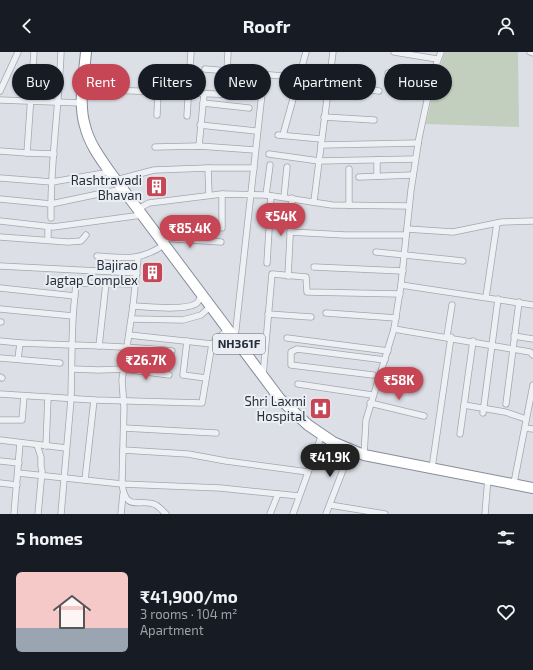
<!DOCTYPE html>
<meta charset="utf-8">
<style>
:root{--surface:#171b24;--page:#242831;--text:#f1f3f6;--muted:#9ea1a6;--line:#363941;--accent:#c64655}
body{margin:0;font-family:"Exo 2",sans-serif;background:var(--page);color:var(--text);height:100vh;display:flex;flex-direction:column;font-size:15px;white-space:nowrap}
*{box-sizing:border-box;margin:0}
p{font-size:13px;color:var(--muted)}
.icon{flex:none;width:22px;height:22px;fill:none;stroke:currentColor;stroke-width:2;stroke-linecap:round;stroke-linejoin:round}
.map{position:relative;height:462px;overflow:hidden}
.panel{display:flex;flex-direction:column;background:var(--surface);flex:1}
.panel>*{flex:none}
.hud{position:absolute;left:12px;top:12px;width:509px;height:36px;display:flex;gap:8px}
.price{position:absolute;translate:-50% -34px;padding:0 9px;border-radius:14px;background:var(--accent);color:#fff;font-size:13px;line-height:26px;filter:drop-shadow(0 1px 2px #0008)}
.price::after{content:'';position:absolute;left:50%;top:24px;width:12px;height:9px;margin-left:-6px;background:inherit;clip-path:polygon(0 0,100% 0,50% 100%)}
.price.active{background:#222;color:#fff}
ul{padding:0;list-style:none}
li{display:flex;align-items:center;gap:12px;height:100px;padding:0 16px}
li+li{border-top:1px solid var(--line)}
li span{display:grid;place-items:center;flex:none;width:112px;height:80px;border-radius:6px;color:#555}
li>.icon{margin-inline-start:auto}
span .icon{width:48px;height:48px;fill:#fffc;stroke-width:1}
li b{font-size:17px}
h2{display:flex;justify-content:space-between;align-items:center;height:48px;padding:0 16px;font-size:17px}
.chip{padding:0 14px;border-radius:18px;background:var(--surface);box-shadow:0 1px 3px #0004;font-size:14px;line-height:36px}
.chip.active{background:var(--accent);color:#fff}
header{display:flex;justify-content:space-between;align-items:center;height:52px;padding:0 16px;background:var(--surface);font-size:18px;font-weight:700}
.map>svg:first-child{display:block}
</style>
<header><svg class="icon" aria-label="back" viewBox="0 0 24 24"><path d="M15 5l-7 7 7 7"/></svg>Roofr<svg class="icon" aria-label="person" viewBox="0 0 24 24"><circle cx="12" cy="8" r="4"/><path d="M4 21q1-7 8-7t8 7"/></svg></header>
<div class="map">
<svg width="533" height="462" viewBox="0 0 533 462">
<rect width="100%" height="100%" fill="#dce0e6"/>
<polygon fill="#c2cfbe" points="445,0 518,0 519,75 426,72 437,23"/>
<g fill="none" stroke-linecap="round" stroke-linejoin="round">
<defs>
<g id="street">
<polyline points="394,0 437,7"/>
<polyline points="530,0 533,1"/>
<polyline points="205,17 316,27"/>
<polyline points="227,19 228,0"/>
<polyline points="388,21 431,30"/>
<polyline points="328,33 379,39"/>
<polyline points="83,37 240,43"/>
<polyline points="0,39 18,0"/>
<polyline points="0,48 82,51"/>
<polyline points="203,51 249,56"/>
<polyline points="157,63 158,40"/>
<polyline points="187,64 191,0"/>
<polyline points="324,65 374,68"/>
<polyline points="200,73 257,79"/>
<polyline points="278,83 321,87"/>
<polyline points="283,83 306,0"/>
<polyline points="321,93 418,91"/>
<polyline points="199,94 204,42"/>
<polyline points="155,95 199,94 255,98"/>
<polyline points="0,99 27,101 34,0"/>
<polyline points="27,101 54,102"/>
<polyline points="269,102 319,109 415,107"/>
<polyline points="208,116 209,143"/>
<polyline points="349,117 349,153"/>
<polyline points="377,124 377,108"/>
<polyline points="359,125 413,123"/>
<polyline points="0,126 52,130 110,120"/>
<polyline points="116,128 154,118 208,116 254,116"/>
<polyline points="266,143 270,113"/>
<polyline points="284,145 287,115"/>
<polyline points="0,147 51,152 122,137"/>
<polyline points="314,149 333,0"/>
<polyline points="138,157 149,151 222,142 266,143 332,153 409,154"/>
<path d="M 51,166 C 50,111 59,55 61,0"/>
<polyline points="0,169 53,175 142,163"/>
<polyline points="222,176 222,142"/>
<polyline points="407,177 453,180 502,170 533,169"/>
<polyline points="290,180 345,183 406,183"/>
<polyline points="0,185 68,190 81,189 86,183"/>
<polyline points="160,186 221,190"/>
<polyline points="48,188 48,175"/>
<polyline points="376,200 463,209"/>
<path d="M 97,204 C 125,206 140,209 164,193"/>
<path d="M 138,206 L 133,254 L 122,328 L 124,356 L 122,432 C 126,462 141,445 156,453 C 159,455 163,459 166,462"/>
<polyline points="267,211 271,144"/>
<polyline points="0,214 137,221"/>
<polyline points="314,215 403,219"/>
<polyline points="288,224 292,146"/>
<polyline points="401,233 533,253"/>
<polyline points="0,236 75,244"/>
<polyline points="486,245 497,171"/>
<path d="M 133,254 C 147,255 187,259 197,251 C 199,249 200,245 202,243"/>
<polyline points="0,257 73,264"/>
<polyline points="326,261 396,266"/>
<polyline points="268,262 311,265"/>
<polyline points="132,267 183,268 201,263 211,254"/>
<polyline points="0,270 1,270"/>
<polyline points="394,277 530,300 533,303"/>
<polyline points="447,284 452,253"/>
<polyline points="514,284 533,287"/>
<polyline points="235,286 264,23"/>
<polyline points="287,286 388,299"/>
<polyline points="0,289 20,291"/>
<polyline points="187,289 183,323 206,326"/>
<polyline points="212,292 228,277"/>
<polyline points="99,294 106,231"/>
<polyline points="0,306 60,311"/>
<polyline points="18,307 20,291 72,293 73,264 76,231 136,232"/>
<polyline points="72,317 99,318 124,317 169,323"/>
<polyline points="373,323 291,313 291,300 297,297 385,308"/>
<polyline points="263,324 272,222 306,225 307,240 400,242"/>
<polyline points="0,325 2,326"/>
<polyline points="378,327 416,334"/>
<polyline points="298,332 372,343"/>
<polyline points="0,342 94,348 202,351 212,292 129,283"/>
<polyline points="370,351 424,364"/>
<polyline points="506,352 519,250"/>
<polyline points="464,353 505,360 526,367"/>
<polyline points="483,361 498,247"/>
<polyline points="0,368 22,368 24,344"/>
<polyline points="124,376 216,381"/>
<polyline points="525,376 533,377"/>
<polyline points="460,382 473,289"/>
<polyline points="0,388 66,396"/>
<polyline points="37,393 41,405 41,415 42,419 38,462"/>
<polyline points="46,394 48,345"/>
<polyline points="123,398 188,402 226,409 308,420"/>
<polyline points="364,403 366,368 394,277 401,233 411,138 419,86 433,21 441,0"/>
<polyline points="0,409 19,411"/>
<polyline points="432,416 451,285"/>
<polyline points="18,421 122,432 220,436 299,444"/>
<polyline points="85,428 94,348"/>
<polyline points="0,431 17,433"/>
<polyline points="514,431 533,333"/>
<polyline points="330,453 385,462"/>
<polyline points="14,462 20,391"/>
<path d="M 61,462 L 71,347 L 72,293 C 106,294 139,295 172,299"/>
<polyline points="121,462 123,442"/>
<polyline points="270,462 278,442"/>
<polyline points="293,462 322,382"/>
<polyline points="326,462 351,397"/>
<polyline points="485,462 488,426"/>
</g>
<path id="highway" d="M 86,0 C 84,24 78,51 85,74 C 89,91 100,106 110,120 L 280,347 L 308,373 L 333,390 L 364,403 L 533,436"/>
</defs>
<use href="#street" stroke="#a2a7af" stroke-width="7"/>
<use href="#highway" stroke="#858d9b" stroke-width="12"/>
<use href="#street" stroke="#eff0f4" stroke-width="5.5"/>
<use href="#highway" stroke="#fff" stroke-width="10"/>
</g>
<defs>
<symbol id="building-square" viewBox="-11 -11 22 22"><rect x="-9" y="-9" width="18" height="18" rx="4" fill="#c64655" stroke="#ebeff4"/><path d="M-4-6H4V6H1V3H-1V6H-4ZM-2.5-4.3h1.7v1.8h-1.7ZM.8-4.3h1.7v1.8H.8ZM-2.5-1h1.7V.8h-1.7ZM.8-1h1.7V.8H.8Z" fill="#fff"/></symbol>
<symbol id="hospital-square" viewBox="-11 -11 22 22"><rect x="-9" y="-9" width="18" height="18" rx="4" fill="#c64655" stroke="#ebeff4"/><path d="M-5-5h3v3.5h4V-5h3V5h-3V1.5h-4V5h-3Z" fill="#fff"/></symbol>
</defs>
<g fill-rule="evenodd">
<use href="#building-square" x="144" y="122" width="25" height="25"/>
<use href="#building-square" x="140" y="208" width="25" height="25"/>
<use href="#hospital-square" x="308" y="344" width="25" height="25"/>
</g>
<g text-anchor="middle" stroke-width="4" stroke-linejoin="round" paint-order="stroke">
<rect fill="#ebeff4" stroke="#626872" stroke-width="1" x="213" y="282" width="52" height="20" rx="3"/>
<g font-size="12" font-weight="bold" fill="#272e3b">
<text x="239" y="296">NH361F</text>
</g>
<g font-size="13" fill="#272e3b" stroke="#ebeff4" text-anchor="end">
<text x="142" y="133">Rashtravadi<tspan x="142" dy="15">Bhavan</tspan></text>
<text x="138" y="218">Bajirao<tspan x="138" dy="15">Jagtap Complex</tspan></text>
<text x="306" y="354">Shri Laxmi<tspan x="306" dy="15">Hospital</tspan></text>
</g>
</g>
</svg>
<b class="price" style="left:281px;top:185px">₹54K</b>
<b class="price" style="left:190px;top:197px">₹85.4K</b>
<b class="price" style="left:146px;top:329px">₹26.7K</b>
<b class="price" style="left:399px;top:349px">₹58K</b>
<b class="price active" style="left:330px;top:426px">₹41.9K</b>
<div class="hud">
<a class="chip">Buy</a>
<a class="chip active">Rent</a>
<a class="chip">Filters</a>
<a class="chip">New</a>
<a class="chip">Apartment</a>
<a class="chip">House</a>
</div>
</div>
<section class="panel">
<h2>5 homes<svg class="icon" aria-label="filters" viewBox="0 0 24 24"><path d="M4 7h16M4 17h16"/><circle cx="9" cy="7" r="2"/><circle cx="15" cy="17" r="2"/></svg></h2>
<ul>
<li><span style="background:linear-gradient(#f6c9c9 70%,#9aa5b1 0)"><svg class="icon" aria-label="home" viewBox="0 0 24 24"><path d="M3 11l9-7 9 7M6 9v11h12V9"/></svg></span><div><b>₹41,900/mo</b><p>3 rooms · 104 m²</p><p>Apartment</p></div><svg class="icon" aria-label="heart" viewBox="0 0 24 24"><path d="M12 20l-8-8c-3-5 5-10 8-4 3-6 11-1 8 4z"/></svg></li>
</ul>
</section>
